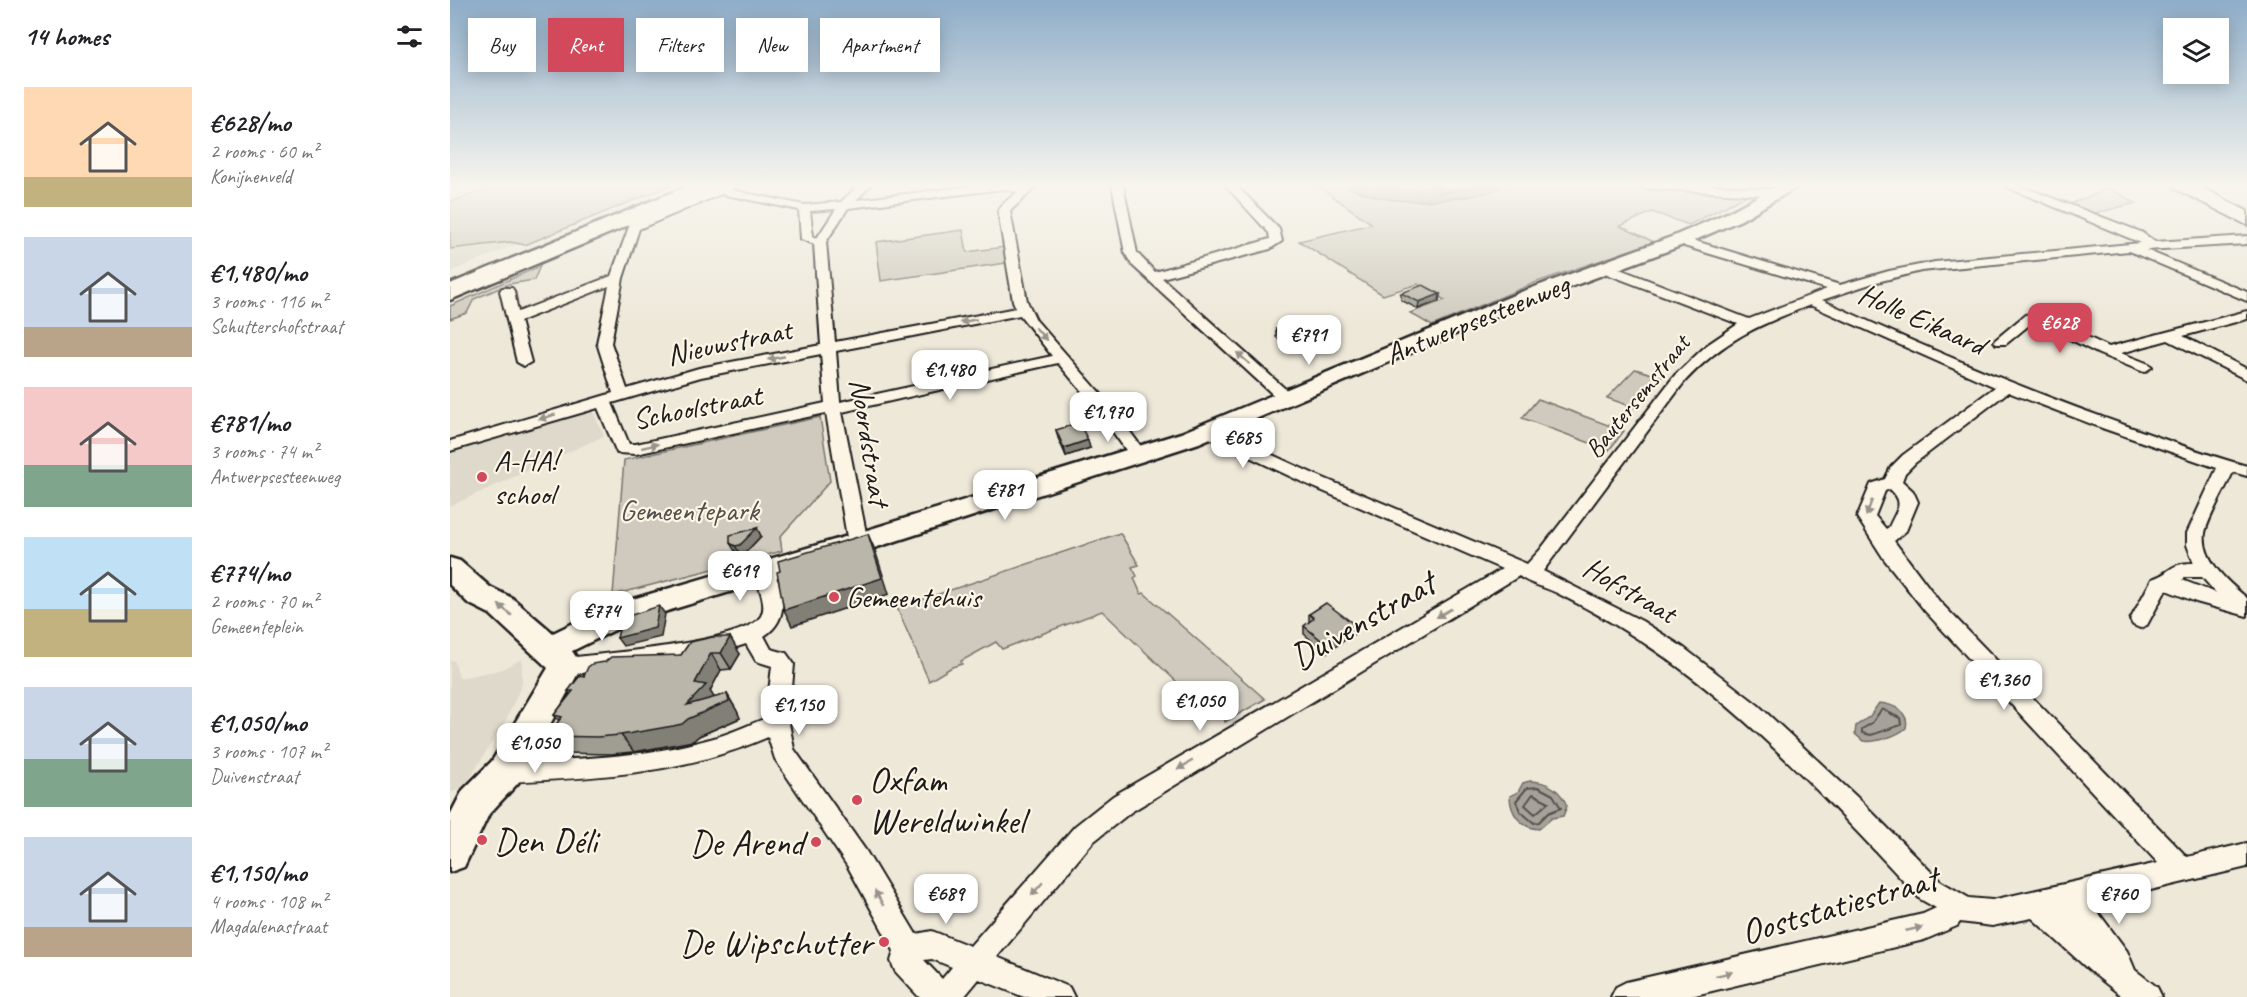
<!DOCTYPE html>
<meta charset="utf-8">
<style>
:root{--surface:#fff;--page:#f2f2f2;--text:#202124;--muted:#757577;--accent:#d1495b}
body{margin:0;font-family:Caveat,sans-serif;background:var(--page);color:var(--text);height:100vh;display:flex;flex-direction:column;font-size:22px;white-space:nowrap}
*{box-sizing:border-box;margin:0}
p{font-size:20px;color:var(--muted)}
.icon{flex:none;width:33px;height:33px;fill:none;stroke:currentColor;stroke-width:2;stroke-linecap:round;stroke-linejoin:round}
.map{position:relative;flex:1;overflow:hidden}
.panel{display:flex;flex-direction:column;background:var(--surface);width:450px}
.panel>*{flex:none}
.banner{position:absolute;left:18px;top:18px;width:570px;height:54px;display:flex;gap:12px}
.controls{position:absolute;left:1713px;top:18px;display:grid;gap:12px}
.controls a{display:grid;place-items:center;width:66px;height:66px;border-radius:0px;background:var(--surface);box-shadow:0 3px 15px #0003;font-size:30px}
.price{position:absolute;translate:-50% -51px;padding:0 14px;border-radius:12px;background:#fff;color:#222;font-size:20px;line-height:39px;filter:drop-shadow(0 2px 3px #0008)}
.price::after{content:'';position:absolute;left:50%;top:36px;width:18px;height:14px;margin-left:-9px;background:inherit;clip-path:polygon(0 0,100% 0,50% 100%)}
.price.selected{background:var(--accent);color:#fff}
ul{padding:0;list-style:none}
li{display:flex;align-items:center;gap:18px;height:150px;padding:0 24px}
li span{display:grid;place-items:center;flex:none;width:168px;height:120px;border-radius:0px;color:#555}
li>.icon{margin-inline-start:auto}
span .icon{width:72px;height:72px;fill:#fffc;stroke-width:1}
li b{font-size:26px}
h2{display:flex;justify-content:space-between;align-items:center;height:72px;padding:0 24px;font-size:26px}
.chip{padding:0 21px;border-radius:0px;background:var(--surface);box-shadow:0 3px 15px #0003;font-size:21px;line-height:54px}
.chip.selected{background:var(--accent);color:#fff}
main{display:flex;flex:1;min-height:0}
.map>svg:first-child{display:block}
</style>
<main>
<section class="panel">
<h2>14 homes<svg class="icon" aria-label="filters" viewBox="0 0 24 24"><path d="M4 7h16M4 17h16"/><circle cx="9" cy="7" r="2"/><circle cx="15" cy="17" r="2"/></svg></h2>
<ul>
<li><span style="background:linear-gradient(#ffd9b3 75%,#c2b280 0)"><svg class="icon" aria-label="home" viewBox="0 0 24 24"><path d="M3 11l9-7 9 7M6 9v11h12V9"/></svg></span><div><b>€628/mo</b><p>2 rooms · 60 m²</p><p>Konijnenveld</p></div></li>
<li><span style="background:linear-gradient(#c9d6e8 75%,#b9a48a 0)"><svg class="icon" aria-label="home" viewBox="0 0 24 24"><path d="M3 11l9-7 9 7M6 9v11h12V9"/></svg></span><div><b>€1,480/mo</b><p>3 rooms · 116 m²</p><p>Schuttershofstraat</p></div></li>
<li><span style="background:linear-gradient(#f6c9c9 65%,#7fa58c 0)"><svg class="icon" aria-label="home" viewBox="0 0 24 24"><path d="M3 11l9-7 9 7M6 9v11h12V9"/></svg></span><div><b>€781/mo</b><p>3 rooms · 74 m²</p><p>Antwerpsesteenweg</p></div></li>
<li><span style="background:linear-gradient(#bfe0f5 60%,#c2b280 0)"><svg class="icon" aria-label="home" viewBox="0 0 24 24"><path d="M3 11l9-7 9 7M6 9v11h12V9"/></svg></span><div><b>€774/mo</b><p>2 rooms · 70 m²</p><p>Gemeenteplein</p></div></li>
<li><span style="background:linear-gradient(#c9d6e8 60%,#7fa58c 0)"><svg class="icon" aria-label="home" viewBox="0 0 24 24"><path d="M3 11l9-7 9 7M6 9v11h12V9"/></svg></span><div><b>€1,050/mo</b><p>3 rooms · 107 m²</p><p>Duivenstraat</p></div></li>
<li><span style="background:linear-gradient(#c9d6e8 75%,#b9a48a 0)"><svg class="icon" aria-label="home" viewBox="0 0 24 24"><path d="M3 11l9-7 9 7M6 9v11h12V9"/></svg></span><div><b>€1,150/mo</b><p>4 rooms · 108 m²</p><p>Magdalenastraat</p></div></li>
</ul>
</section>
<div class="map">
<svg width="1797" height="997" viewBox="0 0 1797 997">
<rect width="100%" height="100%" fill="#eee8d9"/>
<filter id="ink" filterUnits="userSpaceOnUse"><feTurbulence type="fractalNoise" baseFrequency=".0167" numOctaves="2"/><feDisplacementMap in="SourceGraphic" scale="12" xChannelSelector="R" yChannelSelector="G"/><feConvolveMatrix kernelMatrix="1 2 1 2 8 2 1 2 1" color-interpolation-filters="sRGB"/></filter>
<g filter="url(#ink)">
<g fill="#ded9cb">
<polygon points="60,242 69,243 0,272 0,249"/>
<polygon points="141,407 154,436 0,506 0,448"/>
<polygon points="72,659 72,684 57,718 15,786 0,793 0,661 4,660 9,678 50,670"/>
</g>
<g fill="#cfcabd" stroke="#76736c" stroke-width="1.5">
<polygon points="48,185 221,185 75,245 60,242 0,249 0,202"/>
<polygon points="866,185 1298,185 1309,189 1239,225 1202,212 1170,226 1204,242 1087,282 982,326 960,313 995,300 968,284 933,295 849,241 922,224"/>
<polygon points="1659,188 1686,203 1642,214 1618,205"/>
<polygon points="513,230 517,252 554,247 556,263 431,281 426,242"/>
<polygon points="90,266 84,280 59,284 24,299 17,313 0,319 0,306"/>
<polygon points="1185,369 1212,377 1186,408 1157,398"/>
<polygon points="1088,399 1174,431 1159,450 1072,418"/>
<polygon points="370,417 380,481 330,537 332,551 163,595 174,460"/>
<polygon points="670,533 689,565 682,567 687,576 684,578 691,594 694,593 815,699 775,722 774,714 756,699 756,695 749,703 652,611 552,649 546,642 511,661 512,664 502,667 479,681 447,608"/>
</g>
<g fill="#a7a299" stroke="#6f6c67" stroke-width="1.5">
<path d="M 892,185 L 922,185 L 957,191 L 995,185 L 1057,185 C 1026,200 961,205 928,197 C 916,194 904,190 892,185 Z"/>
<path d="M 1429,703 C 1443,704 1460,712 1456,728 C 1447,736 1426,743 1413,741 L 1405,734 L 1406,726 L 1420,716 Z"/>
<path d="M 1080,781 C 1097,781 1111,790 1117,806 L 1113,816 L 1102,818 L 1089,829 C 1071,828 1060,813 1060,796 L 1068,792 L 1073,783 Z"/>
</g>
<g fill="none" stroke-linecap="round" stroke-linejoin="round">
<g stroke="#54524e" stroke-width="1.5">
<polyline points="987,185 987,191 990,193 1041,185"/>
<polyline points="1428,714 1432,709 1442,714"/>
</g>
<g stroke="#54524e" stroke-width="2">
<polyline points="1429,713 1422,723 1412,729 1412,733 1421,735 1451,725 1450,718 1439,713"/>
<polygon points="1088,787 1103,795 1111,808 1098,813 1089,822 1084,823 1070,811 1066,801 1077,788"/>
<polygon points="1083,794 1099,802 1085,814 1075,805"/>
</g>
<defs>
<g id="street">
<path d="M 273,185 L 286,185 L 281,190 L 354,205 L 391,202 L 409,185 L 421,185 L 406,200 L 530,185 L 588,185 L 560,211 L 577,301 L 586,320 L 658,402 L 698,456 L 695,460 L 683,460 L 646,408 L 608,363 L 392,412 L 418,543 L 415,547 L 408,549 L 401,547 L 398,543 L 376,413 L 186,454 L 167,453 L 148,408 L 0,451 L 0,441 L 163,393 L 147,343 L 159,286 L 70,321 L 81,362 L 74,366 L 67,362 L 50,291 L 52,288 L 62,288 L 64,291 L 68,312 L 161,276 L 180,224 ZM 553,189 L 568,192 L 555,202 L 548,211 L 563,301 L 566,308 L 385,342 L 376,242 L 398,208 ZM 271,194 L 349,210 L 351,239 L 364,244 L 371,345 L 249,368 L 177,389 L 161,343 L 173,278 L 189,229 ZM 386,209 L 367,238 L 363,237 L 360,211 ZM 570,315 L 602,356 L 390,402 L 386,351 ZM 371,354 L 375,403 L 186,444 L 179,444 L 162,403 L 251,377 Z"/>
<polygon points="662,185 673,185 687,253 705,272 820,239 819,233 775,185 786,185 829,229 832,241 820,249 712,278 842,395 844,398 842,401 830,401 682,265 675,253"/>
<polygon points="1188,185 1256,185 1328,190 1334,193 1328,196 1193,188"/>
<path d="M 1552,185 L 1568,185 L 1691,232 L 1705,242 L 1797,236 L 1797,244 L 1696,250 L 1797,292 L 1797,301 L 1679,251 L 1471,271 L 1423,283 L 1372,300 C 1473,347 1575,390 1680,427 C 1719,441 1757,455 1797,466 L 1797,476 L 1783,472 C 1776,488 1758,518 1755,533 C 1751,560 1779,583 1797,598 L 1797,616 L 1746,602 L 1716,590 L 1697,625 L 1690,628 L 1683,625 L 1680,620 L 1702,579 C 1722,573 1718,563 1744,563 L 1737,545 L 1737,533 L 1767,468 L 1652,428 L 1558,392 L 1465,463 L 1455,473 L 1452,481 L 1463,491 L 1468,502 L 1456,531 L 1444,541 L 1489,601 L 1737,857 L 1797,843 L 1797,867 L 1642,904 L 1677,951 L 1685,970 L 1707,987 L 1712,997 L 1673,997 L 1640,971 L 1582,918 L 1542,926 L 1510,922 L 1507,926 L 1474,940 L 1237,997 L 1161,997 L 1166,987 L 1176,982 L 1473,914 L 1486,908 L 1470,899 C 1391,814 1311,726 1216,658 C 1181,633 1145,612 1107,593 C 1095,587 1079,584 1069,576 L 681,812 L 643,842 L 547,957 L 619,987 L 624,997 L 574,997 L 529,979 L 514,997 L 469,997 L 445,971 L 441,961 L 444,951 L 398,867 L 325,759 L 318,737 C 234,774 146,778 55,782 L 46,779 L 43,772 L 46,765 L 55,762 C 124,759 194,758 260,739 C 280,734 298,725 316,718 L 322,666 L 306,661 L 296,644 C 251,660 202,665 154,670 C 140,672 123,676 108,672 L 105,666 L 108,660 L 116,658 C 149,654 296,643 311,616 C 318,604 307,582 303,571 L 306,566 L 313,564 L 320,566 C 335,590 340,620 314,636 L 321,649 L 336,653 L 344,664 L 339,723 L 344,749 L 416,851 L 466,934 L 482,931 L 520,946 L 625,826 L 663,796 L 1052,569 L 852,482 L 751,434 L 749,431 L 751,428 L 763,428 L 864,474 L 1077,564 L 1090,550 L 1225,375 L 1257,345 L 1288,324 L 1157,274 L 1156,271 L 1157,268 L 1167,268 L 1299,319 L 1377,289 L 1234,246 L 1234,240 L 1242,240 L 1390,285 L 1439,271 L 1485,262 L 1691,243 ZM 1360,305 L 1545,387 L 1453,455 L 1441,467 L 1435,479 L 1421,484 L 1407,517 L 1434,559 L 1475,611 L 1708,863 L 1542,900 L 1519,898 L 1490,881 L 1410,800 L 1308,705 L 1234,648 L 1192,621 L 1093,571 L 1235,381 C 1275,339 1307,326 1360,305 ZM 1440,489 C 1456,504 1446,510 1439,527 L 1436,529 L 1425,516 L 1435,491 ZM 1736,577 L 1752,577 L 1766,593 L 1732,580 ZM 482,959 L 502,967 L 492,979 L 474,960 Z"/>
<polygon points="1797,311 1797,319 1733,336 1797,369 1797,380 1718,340 1671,353 1699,364 1702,367 1694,372 1649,354 1584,321 1556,344 1546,344 1544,341 1575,315 1586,313 1659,347"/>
</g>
<polygon id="secondary" points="1329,185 1350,185 1291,220 1236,244 1085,300 749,443 418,550 181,622 122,651 132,666 68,783 39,814 14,867 0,872 0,815 13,790 42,761 98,668 40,614 18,603 0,585 0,558 10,561 40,587 62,598 103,633 159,606 398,536 731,433 1071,292 1224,236 1279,212"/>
<polygon id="primary" points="1723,185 1747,185 1797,211 1797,225 1726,189"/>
<polygon id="highway" points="240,185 268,185 265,189 0,300 0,284"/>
</defs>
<use href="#street" stroke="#1c1c1c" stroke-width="4"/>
<use href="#secondary" stroke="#1c1c1c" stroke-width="5"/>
<use href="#primary" stroke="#1c1c1c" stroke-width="4"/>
<use href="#highway" stroke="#1c1c1c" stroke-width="5"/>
<use href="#street" fill="#fcf5e5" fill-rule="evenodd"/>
<use href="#secondary" fill="#fcf5e5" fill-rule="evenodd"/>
<use href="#primary" fill="#fcf5e5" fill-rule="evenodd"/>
<use href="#highway" fill="#fcf5e5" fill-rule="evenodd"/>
</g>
<g fill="#a09d92" stroke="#1c1c1c" stroke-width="1.5">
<polygon points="951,293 990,294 989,301 968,309 951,300"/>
<polygon points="826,329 864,334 864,341 841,349 826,337"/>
<polygon points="606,430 640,448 616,456 608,438"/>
<polygon points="307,528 311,536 295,553 290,554 285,551 280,543"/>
<polygon points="859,614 905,633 876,653 854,634 854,626 859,622"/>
<polygon points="240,642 290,654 281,669 271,670 260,691 264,698 277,694 287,711 290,718 249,736 243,741 184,752 161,754 113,753 99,736 98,734 109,721 104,715 120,694 118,691 134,676 231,655"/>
</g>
<g fill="#827f77" stroke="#1c1c1c" stroke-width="1.5">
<polygon points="990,294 989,301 968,309 969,302"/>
<polygon points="864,334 864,341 841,349 840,342"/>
<polygon points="638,440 640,448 616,456 614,448"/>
<polygon points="307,528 311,536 295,553 290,554 285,546"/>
<polygon points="418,534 425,550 439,594 342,626 334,610"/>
<polygon points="209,606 215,614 211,637 173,646 167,638"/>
<polygon points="905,625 905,633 876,653 876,644"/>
<polygon points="280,637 290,654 281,669 271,653"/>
<polygon points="261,653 271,670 260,691 267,702 277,694 287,711 290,718 249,736 243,741 184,752 171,735 237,705 245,683"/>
</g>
<g fill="#bab6aa" stroke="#1c1c1c" stroke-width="1.5">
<polygon points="973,285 990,294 969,302 951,293"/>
<polygon points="847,323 864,334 840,342 826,329"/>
<polygon points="622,425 625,429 631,427 638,440 614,448 606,430"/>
<polygon points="307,528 290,545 285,546 280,543 280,535"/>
<polygon points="418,534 432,578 334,610 327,572 330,571 328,561"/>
<polygon points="876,603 905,625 876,644 854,626 864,618 859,614"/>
<polygon points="209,606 205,628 167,638 172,618"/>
<polygon points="263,637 280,637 271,653 261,653 245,683 256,685 237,705 277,694 279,701 238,719 232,724 223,726 171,735 147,737 99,736 101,734 98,734 112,717 104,715 123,691 118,691 129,677 134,676 138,667 142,664 155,662 161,657 231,655 240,642"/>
</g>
<defs><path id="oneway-solid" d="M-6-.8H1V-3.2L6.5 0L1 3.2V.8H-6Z" transform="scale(1.5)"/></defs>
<g fill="#97938b">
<use href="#oneway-solid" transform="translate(518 321) rotate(169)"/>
<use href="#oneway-solid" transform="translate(591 334) rotate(49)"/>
<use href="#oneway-solid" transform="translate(326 358) rotate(169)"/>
<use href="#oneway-solid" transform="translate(793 358) rotate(-138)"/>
<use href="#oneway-solid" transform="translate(97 417) rotate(164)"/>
<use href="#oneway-solid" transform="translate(200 446) rotate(-13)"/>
<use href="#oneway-solid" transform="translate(1419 508) rotate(110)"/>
<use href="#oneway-solid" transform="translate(55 610) rotate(-141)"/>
<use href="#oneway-solid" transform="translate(994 613) rotate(150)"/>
<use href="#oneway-solid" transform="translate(735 765) rotate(150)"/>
<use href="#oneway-solid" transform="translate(587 889) rotate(131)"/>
<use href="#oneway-solid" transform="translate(429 898) rotate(-120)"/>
<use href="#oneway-solid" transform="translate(1464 929) rotate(-13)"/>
<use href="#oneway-solid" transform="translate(1274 974) rotate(-13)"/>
</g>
</g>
<linearGradient id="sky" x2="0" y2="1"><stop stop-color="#8eadc8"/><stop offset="0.57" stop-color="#f7f5ee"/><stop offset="1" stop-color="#f7f5ee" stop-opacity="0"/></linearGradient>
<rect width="1797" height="325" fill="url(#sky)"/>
<g fill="#d1495b" stroke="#fcf5e5" stroke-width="2">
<circle cx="32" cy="477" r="6"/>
<circle cx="384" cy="597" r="6"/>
<circle cx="407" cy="800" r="6"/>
<circle cx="32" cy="840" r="6"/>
<circle cx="366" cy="842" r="6"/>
<circle cx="434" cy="942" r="6"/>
</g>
<g text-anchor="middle" stroke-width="4.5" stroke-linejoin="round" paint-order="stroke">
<g font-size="26" fill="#1c1c1c" stroke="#fcf5e5">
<text transform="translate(1187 396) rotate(-51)" y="9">Bautersemstraat</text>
</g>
<g font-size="30" fill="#1c1c1c" stroke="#fcf5e5">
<text transform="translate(1027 319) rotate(-22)" y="10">Antwerpsesteenweg</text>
<text transform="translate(1472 319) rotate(24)" y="10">Holle Eikaard</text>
<text transform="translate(279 342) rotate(-12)" y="10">Nieuwstraat</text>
<text transform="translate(247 407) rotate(-11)" y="10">Schoolstraat</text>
<text transform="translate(420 442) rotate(81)" y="10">Noordstraat</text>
<text transform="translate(1180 590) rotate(30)" y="10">Hofstraat</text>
</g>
<g font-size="30" fill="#1c1c1c" stroke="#fcf5e5" text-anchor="start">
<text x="44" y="470">A-HA!<tspan x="44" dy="34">school</tspan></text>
<text x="396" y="607">Gemeentehuis</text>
</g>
<g font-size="30" fill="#52504c" stroke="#fcf5e5">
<text x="239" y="520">Gemeentepark</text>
</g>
<g font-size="36" fill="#1c1c1c" stroke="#fcf5e5">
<text transform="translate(912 619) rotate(-30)" y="13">Duivenstraat</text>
<text transform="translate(1389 904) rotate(-16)" y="13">Ooststatiestraat</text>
</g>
<g font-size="36" fill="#1c1c1c" stroke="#fcf5e5" text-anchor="start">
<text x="419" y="792">Oxfam<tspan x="419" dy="41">Wereldwinkel</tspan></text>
<text x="44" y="853">Den Déli</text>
<text x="354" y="855" text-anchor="end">De Arend</text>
<text x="422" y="955" text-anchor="end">De Wipschutter</text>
</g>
</g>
</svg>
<div class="controls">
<a><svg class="icon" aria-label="layers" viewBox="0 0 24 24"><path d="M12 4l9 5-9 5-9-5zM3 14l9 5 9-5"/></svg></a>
</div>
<b class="price selected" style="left:1610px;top:354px">€628</b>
<b class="price" style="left:859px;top:366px">€791</b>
<b class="price" style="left:500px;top:401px">€1,480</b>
<b class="price" style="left:658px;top:443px">€1,970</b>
<b class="price" style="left:793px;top:469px">€685</b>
<b class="price" style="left:555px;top:521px">€781</b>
<b class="price" style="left:290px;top:602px">€619</b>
<b class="price" style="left:152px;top:642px">€774</b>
<b class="price" style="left:1554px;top:711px">€1,360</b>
<b class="price" style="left:750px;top:732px">€1,050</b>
<b class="price" style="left:349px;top:736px">€1,150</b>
<b class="price" style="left:85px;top:774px">€1,050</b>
<b class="price" style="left:496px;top:925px">€689</b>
<b class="price" style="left:1669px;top:925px">€760</b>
<div class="banner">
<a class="chip">Buy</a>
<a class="chip selected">Rent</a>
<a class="chip">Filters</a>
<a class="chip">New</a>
<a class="chip">Apartment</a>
</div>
</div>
</main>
